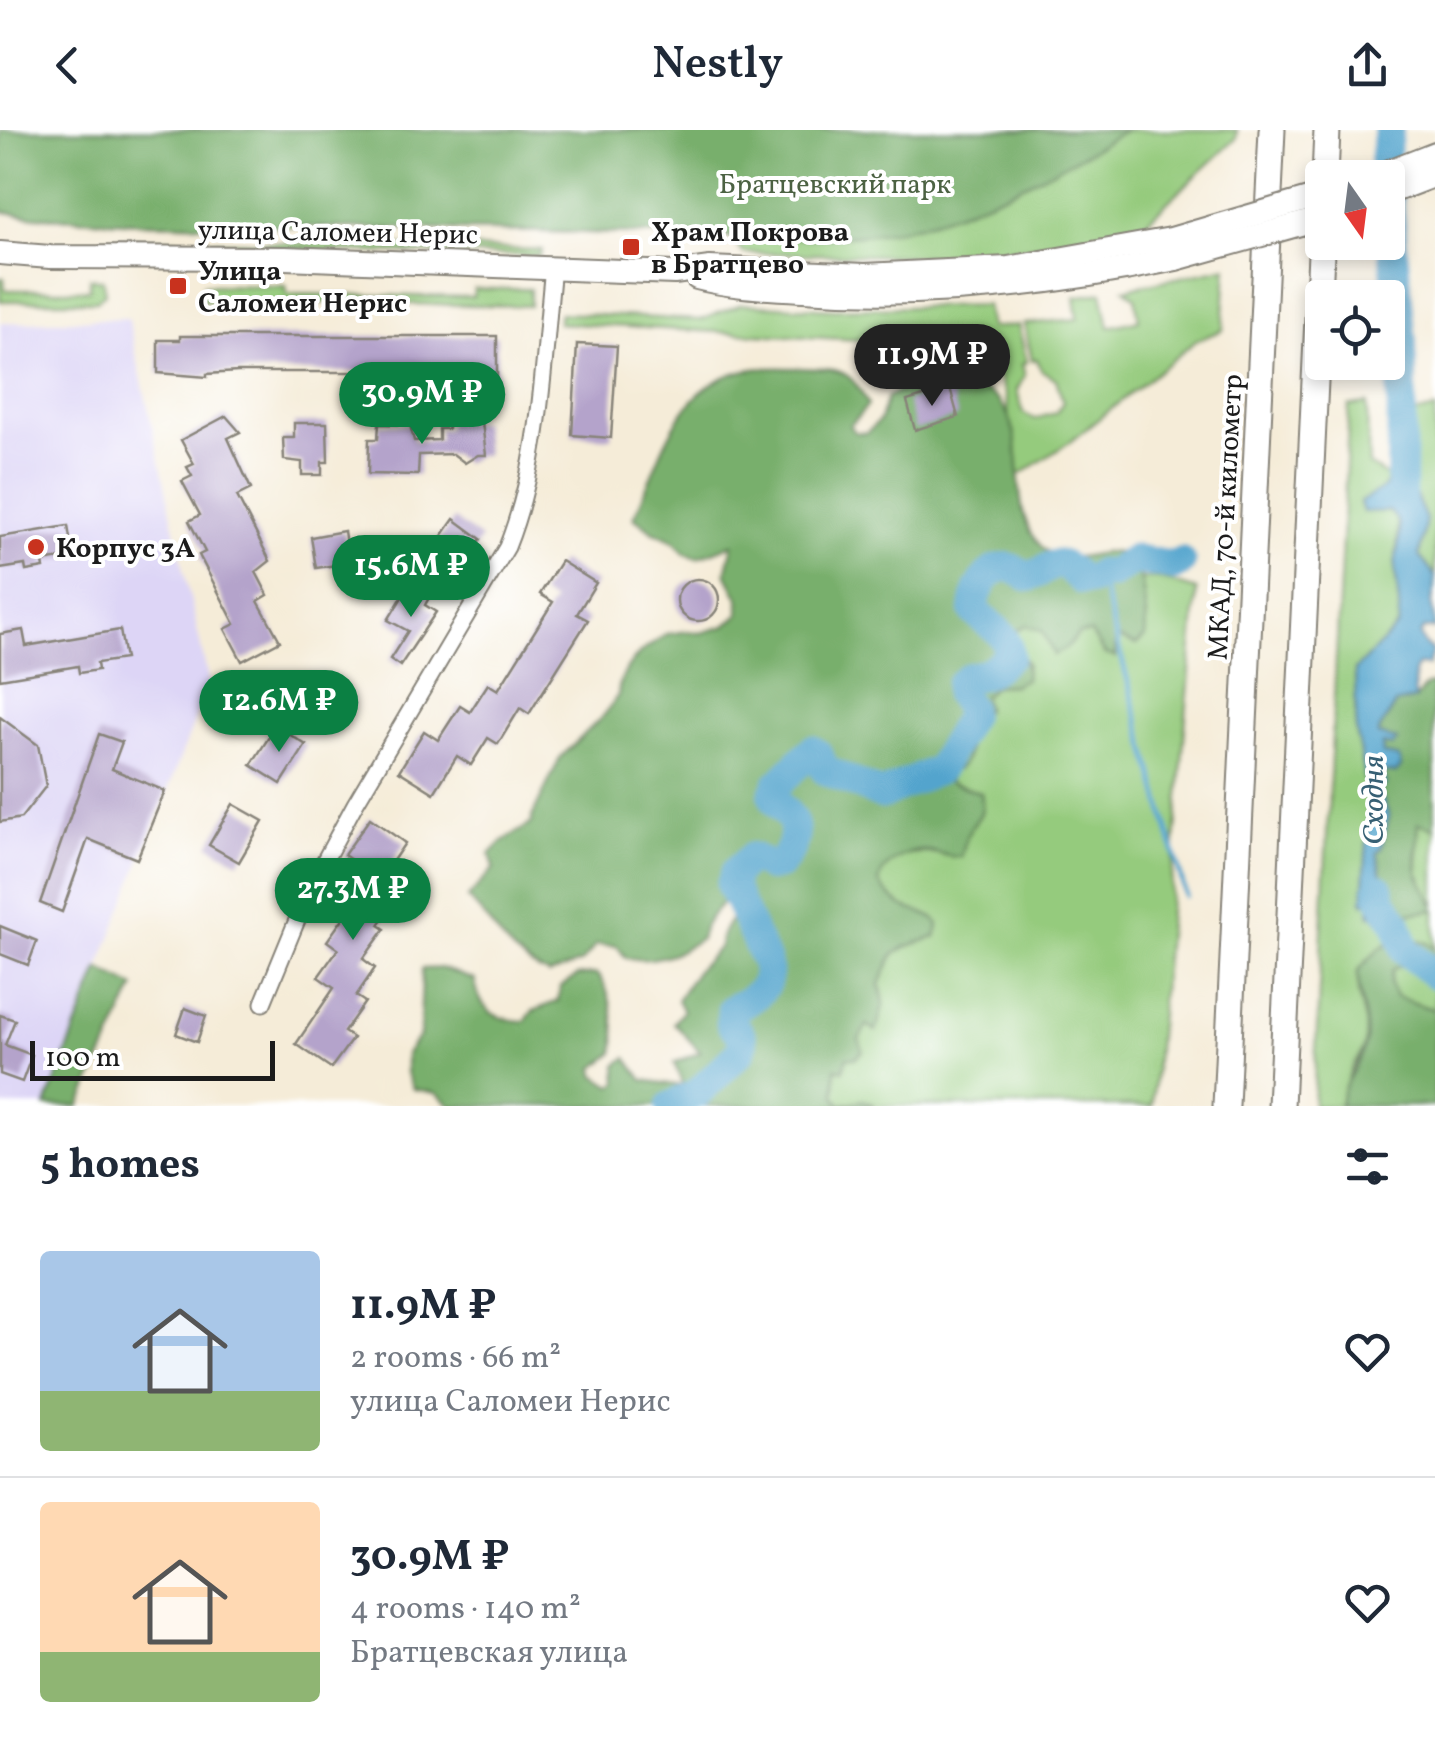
<!DOCTYPE html>
<meta charset="utf-8">
<style>
:root{--surface:#fff;--page:#f2f2f3;--text:#1f2937;--muted:#747a83;--line:#e0e1e3;--accent:#0b8043}
body{margin:0;font-family:Vollkorn,serif;background:var(--page);color:var(--text);height:100vh;display:flex;flex-direction:column;font-size:38px;white-space:nowrap}
*{box-sizing:border-box;margin:0}
p{font-size:32px;color:var(--muted)}
.icon{flex:none;width:55px;height:55px;fill:none;stroke:currentColor;stroke-width:2;stroke-linecap:round;stroke-linejoin:round}
.map{position:relative;height:976px;overflow:hidden}
.panel{display:flex;flex-direction:column;background:var(--surface);flex:1}
.panel>*{flex:none}
.needle{width:65px;rotate:166deg}
.controls{position:absolute;left:1305px;top:30px;display:grid;gap:20px}
.controls a{display:grid;place-items:center;width:100px;height:100px;border-radius:10px;background:var(--surface);box-shadow:0 5px 15px #0003;font-size:50px}
.scale{position:absolute;left:30px;bottom:25px;width:245px;box-sizing:border-box;padding-left:10px;border:5px solid #1c1c1c;border-top:0;font-size:28px;line-height:35px;white-space:nowrap;color:#1c1c1c;-webkit-text-stroke:8px #fff;paint-order:stroke}
.price{position:absolute;translate:-50% -85px;padding:0 22px;border-radius:35px;background:var(--accent);color:#fff;font-size:32px;line-height:65px;filter:drop-shadow(0 2px 5px #0008)}
.price::after{content:'';position:absolute;left:50%;top:60px;width:30px;height:22px;margin-left:-15px;background:inherit;clip-path:polygon(0 0,100% 0,50% 100%)}
.price.on{background:#222;color:#fff}
ul{padding:0;list-style:none}
li{display:flex;align-items:center;gap:30px;height:250px;padding:0 40px}
li+li{border-top:2px solid var(--line)}
li span{display:grid;place-items:center;flex:none;width:280px;height:200px;border-radius:10px;color:#555}
li>.icon{margin-inline-start:auto}
span .icon{width:120px;height:120px;fill:#fffc;stroke-width:1}
li b{font-size:42px}
h2{display:flex;justify-content:space-between;align-items:center;height:120px;padding:0 40px;font-size:42px}
header{display:flex;justify-content:space-between;align-items:center;height:130px;padding:0 40px;background:var(--surface);font-size:45px;font-weight:600}
.map>svg:first-child{display:block}
</style>
<header><svg class="icon" aria-label="back" viewBox="0 0 24 24"><path d="M15 5l-7 7 7 7"/></svg>Nestly<svg class="icon" aria-label="share" viewBox="0 0 24 24"><path d="M12 15V3M7 8l5-5 5 5M5 13v7h14v-7"/></svg></header>
<div class="map">
<svg width="1435" height="976" viewBox="0 0 1435 976">
<rect width="100%" height="100%" fill="#fff"/>
<filter id="ink" filterUnits="userSpaceOnUse"><feTurbulence type="fractalNoise" baseFrequency=".01" numOctaves="2"/><feDisplacementMap in="SourceGraphic" scale="20" xChannelSelector="R" yChannelSelector="G"/><feConvolveMatrix kernelMatrix="1 2 1 2 8 2 1 2 1" color-interpolation-filters="sRGB"/></filter>
<filter id="wash" filterUnits="userSpaceOnUse"><feTurbulence type="fractalNoise" baseFrequency=".0048" numOctaves="4" result="noise"/><feDisplacementMap in="SourceGraphic" scale="40" xChannelSelector="R" yChannelSelector="G"/><feGaussianBlur stdDeviation="2.25" result="paint"/><feColorMatrix in="noise" values="0 0 0 0 0 0 0 0 0 0 0 0 0 0 0 0 0 1.4 0 .05"/><feComposite in="paint" operator="in"/></filter>
<g filter="url(#wash)">
<rect width="100%" height="100%" fill="#f5ecd8"/>
<polygon fill="#ddd5f6" points="128,188 209,553 46,976 0,976 0,193"/>
<g fill="#95cb7d" stroke="#58744c" stroke-width="2.5">
<polygon points="0,0 1237,0 1236,9 1143,95 1071,112 950,127 743,123 729,106 140,93 30,86 0,81"/>
<polygon points="106,108 542,120 540,126 113,116 105,114"/>
<polygon points="1227,137 1223,200 1197,210 1071,311 1021,344 1017,342 1006,267 987,217 558,193 560,183 701,190 741,174 835,179 986,175 990,198 1018,195 1027,232 1022,234 1025,245 1017,260 1023,283 1034,289 1056,283 1063,272 1056,249 1041,240 1037,229 1032,230 1024,194 1078,189 1075,167 1102,162 1109,197 1139,190 1135,167 1125,159"/>
<polygon points="0,148 4,148 5,160 89,160 90,148 103,150 105,163 97,171 0,171"/>
<polygon points="203,155 286,156 287,164 473,167 474,159 530,159 530,176 203,171"/>
<path d="M 1367,274 L 1369,335 L 1388,347 C 1384,363 1373,364 1360,372 L 1364,382 L 1389,381 L 1397,388 C 1401,409 1394,427 1396,446 C 1399,464 1401,478 1398,496 L 1355,540 L 1356,599 L 1369,678 L 1365,772 L 1370,766 L 1370,785 L 1375,784 L 1378,790 L 1397,792 L 1397,785 L 1435,780 L 1435,819 L 1427,813 L 1399,806 L 1379,819 L 1358,840 L 1358,863 L 1366,895 L 1365,917 L 1351,939 L 1340,976 L 1313,976 L 1349,276 Z"/>
<polygon points="1435,279 1435,446 1419,426 1426,390 1410,352 1411,285"/>
<path d="M 1141,448 L 1161,449 L 1197,460 L 1152,976 L 876,976 L 863,970 L 842,975 L 835,967 L 836,937 L 847,926 L 867,895 L 876,900 L 884,873 L 880,854 L 893,825 L 905,816 L 936,807 L 939,794 C 928,781 917,783 903,776 C 893,771 886,761 879,753 C 882,715 935,722 961,727 C 964,719 965,709 969,702 C 979,684 985,686 981,663 L 948,652 L 951,641 C 976,635 963,611 969,591 C 973,578 984,565 994,556 L 1013,555 L 1027,535 L 1015,513 L 1017,500 L 1026,494 L 1042,501 L 1066,518 L 1079,504 L 1091,502 L 1104,524 L 1115,526 L 1116,507 L 1147,491 Z"/>
<polygon points="1418,692 1435,698 1435,776 1418,742"/>
<polygon points="1402,834 1412,834 1435,850 1435,880 1396,867 1390,854 1392,840"/>
</g>
<g fill="#78af6c" stroke="#4a6644" stroke-width="2.5">
<path d="M 0,0 L 1126,0 C 1064,38 957,92 885,102 C 862,106 838,106 815,108 L 140,93 L 30,86 L 0,81 Z"/>
<path d="M 799,238 C 838,239 850,236 868,275 L 850,296 L 854,302 L 866,303 L 880,290 L 887,267 C 910,254 950,239 974,254 C 983,260 992,263 999,271 C 1033,312 1003,375 1041,416 C 1074,452 1133,384 1143,461 C 1145,477 1147,491 1145,507 L 1136,515 L 1116,507 L 1115,527 L 1105,524 L 1091,503 L 1079,504 L 1066,518 L 1054,525 L 1042,501 L 1026,495 L 1017,500 C 1014,522 1029,529 1025,549 L 1013,555 L 994,556 L 983,567 L 986,580 L 969,591 C 967,611 973,635 951,642 L 949,652 L 981,663 C 985,686 979,684 969,702 C 965,709 964,719 961,727 C 949,728 941,723 929,721 C 910,719 881,733 879,753 C 886,761 893,771 903,776 C 916,783 927,781 939,794 L 936,807 L 905,817 L 893,825 L 880,854 L 884,873 L 876,901 L 867,895 L 859,909 L 863,921 L 855,928 L 847,927 L 843,940 L 836,938 L 835,966 L 841,975 L 863,970 L 876,976 L 452,976 L 436,963 L 413,959 L 406,943 L 406,924 L 420,905 L 422,839 L 441,838 L 475,850 C 479,881 495,890 525,891 L 533,881 L 558,871 L 560,857 L 577,846 L 596,844 C 611,855 618,904 614,923 L 595,938 L 595,945 L 612,956 L 618,953 L 617,935 L 627,928 L 643,950 L 683,956 L 674,933 L 700,922 L 674,893 L 683,881 L 677,870 L 696,841 L 720,816 C 720,791 747,782 745,751 C 728,769 705,785 700,809 C 676,825 654,833 626,828 L 617,816 L 596,815 L 582,832 L 549,845 C 503,824 500,801 468,768 L 494,738 L 490,724 L 503,711 L 532,693 L 532,687 L 560,628 L 605,584 L 618,565 L 620,552 L 628,537 L 640,523 L 667,504 L 689,501 L 700,503 L 725,496 L 739,484 L 739,468 L 726,443 L 733,414 L 697,428 L 685,424 L 674,411 L 652,401 L 634,387 C 661,329 677,248 753,239 C 768,237 784,238 799,238 Z"/>
<path d="M 1433,554 L 1435,698 L 1418,693 C 1420,710 1413,725 1418,742 C 1422,756 1432,765 1435,780 L 1397,785 L 1385,759 L 1377,721 L 1389,687 L 1379,660 L 1385,655 L 1382,651 L 1382,613 L 1396,611 L 1378,605 C 1381,592 1391,587 1395,574 L 1415,569 L 1426,555 Z"/>
<path d="M 1400,806 L 1427,813 L 1435,819 L 1435,850 C 1419,840 1411,829 1392,840 L 1390,854 L 1396,867 L 1435,880 L 1435,976 L 1340,976 C 1342,949 1363,933 1366,911 C 1369,889 1357,865 1358,841 L 1379,819 Z"/>
<polygon points="99,839 135,857 80,976 46,976"/>
</g>
<path fill="#52a4cd" stroke="#376074" stroke-width="2.5" d="M 1409,329 L 1412,357 L 1426,390 L 1419,426 L 1435,446 L 1432,475 L 1435,499 L 1424,499 L 1420,504 L 1424,514 L 1433,521 L 1428,536 L 1418,535 L 1414,543 L 1415,569 L 1395,574 C 1391,586 1381,592 1378,605 L 1397,610 L 1393,616 L 1382,614 L 1383,624 L 1399,628 L 1401,637 L 1396,643 L 1382,642 L 1386,655 L 1379,660 L 1389,686 L 1381,719 L 1377,722 L 1385,759 L 1395,777 L 1397,793 L 1390,790 L 1383,796 L 1376,785 L 1370,785 L 1370,767 L 1365,773 L 1363,770 L 1369,678 L 1356,599 L 1355,540 L 1398,496 C 1401,476 1397,460 1395,440 C 1394,420 1409,397 1389,381 L 1363,382 L 1360,372 L 1385,357 L 1392,331 Z"/>
<g fill="none" stroke-linecap="round" stroke-linejoin="round">
<polyline stroke="#52a4cd" stroke-width="5" points="1099,444 1186,766"/>
<g stroke="#52a4cd" stroke-width="30">
<polyline points="1386,48 1384,30 1389,0"/>
<polyline points="1388,64 1402,213 1401,370"/>
<polyline points="1379,758 1382,769 1397,793 1406,821 1435,845"/>
<path d="M 671,976 L 698,963 L 740,922 C 746,909 741,903 731,893 L 732,879 C 753,870 774,856 766,832 L 731,755 L 736,741 L 752,727 L 769,737 L 779,735 C 790,722 801,704 790,687 C 784,678 778,676 773,666 L 778,654 L 812,620 L 818,624 L 825,640 L 882,665 L 939,639 L 969,586 L 968,577 L 959,564 L 960,555 L 969,547 C 985,546 998,537 1009,525 C 1007,499 989,497 974,481 C 975,463 986,438 1006,437 C 1014,437 1022,444 1029,447 C 1059,436 1052,423 1082,450 L 1092,450 L 1099,444 L 1112,444 L 1135,429 L 1173,436 L 1181,432"/>
</g>
</g>
<g id="blocks">
<g fill="#b4a3cb">
<polygon points="180,206 497,206 497,249 434,249 434,263 421,263 421,255 369,255 369,242 238,242 207,244 207,247 158,243 158,210 180,210"/>
<polygon points="577,214 617,216 611,308 572,305"/>
<polygon points="950,258 958,287 915,300 907,271"/>
<polygon points="226,286 240,302 228,308 251,359 237,366 270,431 256,442 268,465 258,471 280,511 242,531 225,499 235,494 199,425 205,422 189,391 200,385 182,351 192,346 187,337 194,334 181,310"/>
<polygon points="448,292 482,292 486,325 478,325 465,333 453,324 419,325 418,345 368,344 369,309 378,309 379,294 410,295 414,311 439,310 439,299 448,299"/>
<polygon points="294,293 327,293 328,332 322,332 322,345 302,345 302,332 284,330 283,308 294,308"/>
<polygon points="454,389 481,409 457,442 430,423"/>
<polygon points="68,396 73,427 43,432 44,438 26,441 25,435 0,439 0,407"/>
<polygon points="344,401 349,433 316,438 311,407"/>
<polygon points="561,431 596,453 577,484 588,490 529,584 520,578 498,614 488,608 471,635 457,626 434,663 399,641 424,601 438,610 460,576 470,582 488,554 498,560 553,472 540,464"/>
<circle cx="698" cy="470" r="21"/>
<polygon points="410,454 430,466 425,475 436,482 400,536 390,529 408,501 388,490"/>
<polygon points="23,500 26,516 120,500 125,529 97,533 98,540 79,543 78,536 0,549 0,504"/>
<polygon points="0,587 38,615 46,656 21,688 0,692"/>
<polygon points="276,596 306,615 281,654 251,635"/>
<polygon points="99,604 122,612 112,639 165,661 137,729 88,709 62,782 40,773"/>
<polygon points="233,674 263,691 239,732 209,715"/>
<polygon points="370,688 405,713 377,754 397,768 379,795 385,799 363,829 375,838 356,866 365,872 344,902 353,908 331,938 296,914 334,858 318,847 338,819 327,811 349,780 336,771 360,736 344,725"/>
<polygon points="0,796 37,811 28,835 0,824"/>
<polygon points="185,878 206,886 197,912 176,904"/>
<polygon points="0,885 15,890 5,915 32,925 22,952 0,944"/>
</g>
</g>
</g>
<g filter="url(#ink)">
<use href="#blocks" fill-opacity="0" stroke="#88847a" stroke-width="2.5"/>
<g fill="none" stroke-linecap="round" stroke-linejoin="round">
<defs>
<path id="minor" d="M 263,873 L 311,756 L 355,674 L 507,417 C 542,329 543,231 553,137"/>
<g id="secondary">
<polyline points="1371,48 1435,23"/>
<polyline points="1388,63 1435,45"/>
<polyline points="0,123 50,127 285,128 674,143 710,138 865,145 1008,138 1171,109"/>
<path d="M 697,148 C 731,157 768,158 803,160 C 929,169 1053,155 1176,129"/>
</g>
<g id="trunk">
<polyline points="1325,48 1327,0"/>
<polyline points="1226,976 1272,0"/>
<polyline points="1281,976 1322,102"/>
</g>
</defs>
<use href="#minor" stroke="#88847a" stroke-width="19"/>
<use href="#secondary" stroke="#88847a" stroke-width="26"/>
<use href="#trunk" stroke="#88847a" stroke-width="29"/>
<use href="#minor" stroke="#fff" stroke-width="15"/>
<use href="#secondary" stroke="#fff" stroke-width="22"/>
<use href="#trunk" stroke="#fff" stroke-width="25"/>
<defs>
<g id="secondary-bridge">
<polyline points="1171,109 1322,65"/>
<polyline points="1176,129 1322,88"/>
</g>
</defs>
<use href="#secondary-bridge" stroke="#88847a" stroke-width="26" stroke-linecap="butt"/>
<use href="#secondary-bridge" stroke="#fff" stroke-width="22"/>
</g>
</g>
<g fill="#c8321e" stroke="#fff" stroke-width="4">
<rect x="621" y="107" width="20" height="20" rx="5"/>
<rect x="168" y="146" width="20" height="20" rx="5"/>
<circle cx="36" cy="417" r="10"/>
</g>
<g text-anchor="middle" stroke-width="8" stroke-linejoin="round" paint-order="stroke">
<g font-size="28" fill="#4c6243" stroke="#fff">
<text x="835" y="63">Братцевский парк</text>
</g>
<g font-size="28" fill="#1c1c1c" stroke="#fff">
<text transform="translate(338 101) rotate(1)" y="10">улица Саломеи Нерис</text>
<text transform="translate(1224 387) rotate(-87)" y="10">МКАД, 70-й километр</text>
</g>
<g font-size="28" font-weight="bold" fill="#1c1c1c" stroke="#fff" text-anchor="start">
<text x="651" y="111">Храм Покрова<tspan x="651" dy="32">в Братцево</tspan></text>
<text x="198" y="150">Улица<tspan x="198" dy="32">Саломеи Нерис</tspan></text>
<text x="56" y="427">Корпус 3А</text>
</g>
<g font-size="30" font-style="italic" fill="#376074" stroke="#fff">
<text transform="translate(1373 670) rotate(-90)" y="10">Сходня</text>
</g>
</g>
</svg>
<div class="controls">
<a><svg class="needle" viewBox="-14 -14 28 28"><path d="M0-13l5 13h-10z" fill="#e53935"/><path d="M0 13l5-13h-10z" fill="#747a83"/></svg></a>
<a><svg class="icon" aria-label="locate" viewBox="0 0 24 24"><circle cx="12" cy="12" r="6"/><path d="M12 2v4M12 18v4M2 12h4M18 12h4"/></svg></a>
</div>
<div class="scale">100 m</div>
<b class="price on" style="left:932px;top:279px">11.9M ₽</b>
<b class="price" style="left:422px;top:317px">30.9M ₽</b>
<b class="price" style="left:411px;top:490px">15.6M ₽</b>
<b class="price" style="left:279px;top:625px">12.6M ₽</b>
<b class="price" style="left:353px;top:813px">27.3M ₽</b>
</div>
<section class="panel">
<h2>5 homes<svg class="icon" aria-label="filters" viewBox="0 0 24 24"><path d="M4 7h16M4 17h16"/><circle cx="9" cy="7" r="2"/><circle cx="15" cy="17" r="2"/></svg></h2>
<ul>
<li><span style="background:linear-gradient(#a9c7e8 70%,#8fb573 0)"><svg class="icon" aria-label="home" viewBox="0 0 24 24"><path d="M3 11l9-7 9 7M6 9v11h12V9"/></svg></span><div><b>11.9M ₽</b><p>2 rooms · 66 m²</p><p>улица Саломеи Нерис</p></div><svg class="icon" aria-label="heart" viewBox="0 0 24 24"><path d="M12 20l-8-8c-3-5 5-10 8-4 3-6 11-1 8 4z"/></svg></li>
<li><span style="background:linear-gradient(#ffd9b3 75%,#8fb573 0)"><svg class="icon" aria-label="home" viewBox="0 0 24 24"><path d="M3 11l9-7 9 7M6 9v11h12V9"/></svg></span><div><b>30.9M ₽</b><p>4 rooms · 140 m²</p><p>Братцевская улица</p></div><svg class="icon" aria-label="heart" viewBox="0 0 24 24"><path d="M12 20l-8-8c-3-5 5-10 8-4 3-6 11-1 8 4z"/></svg></li>
</ul>
</section>
